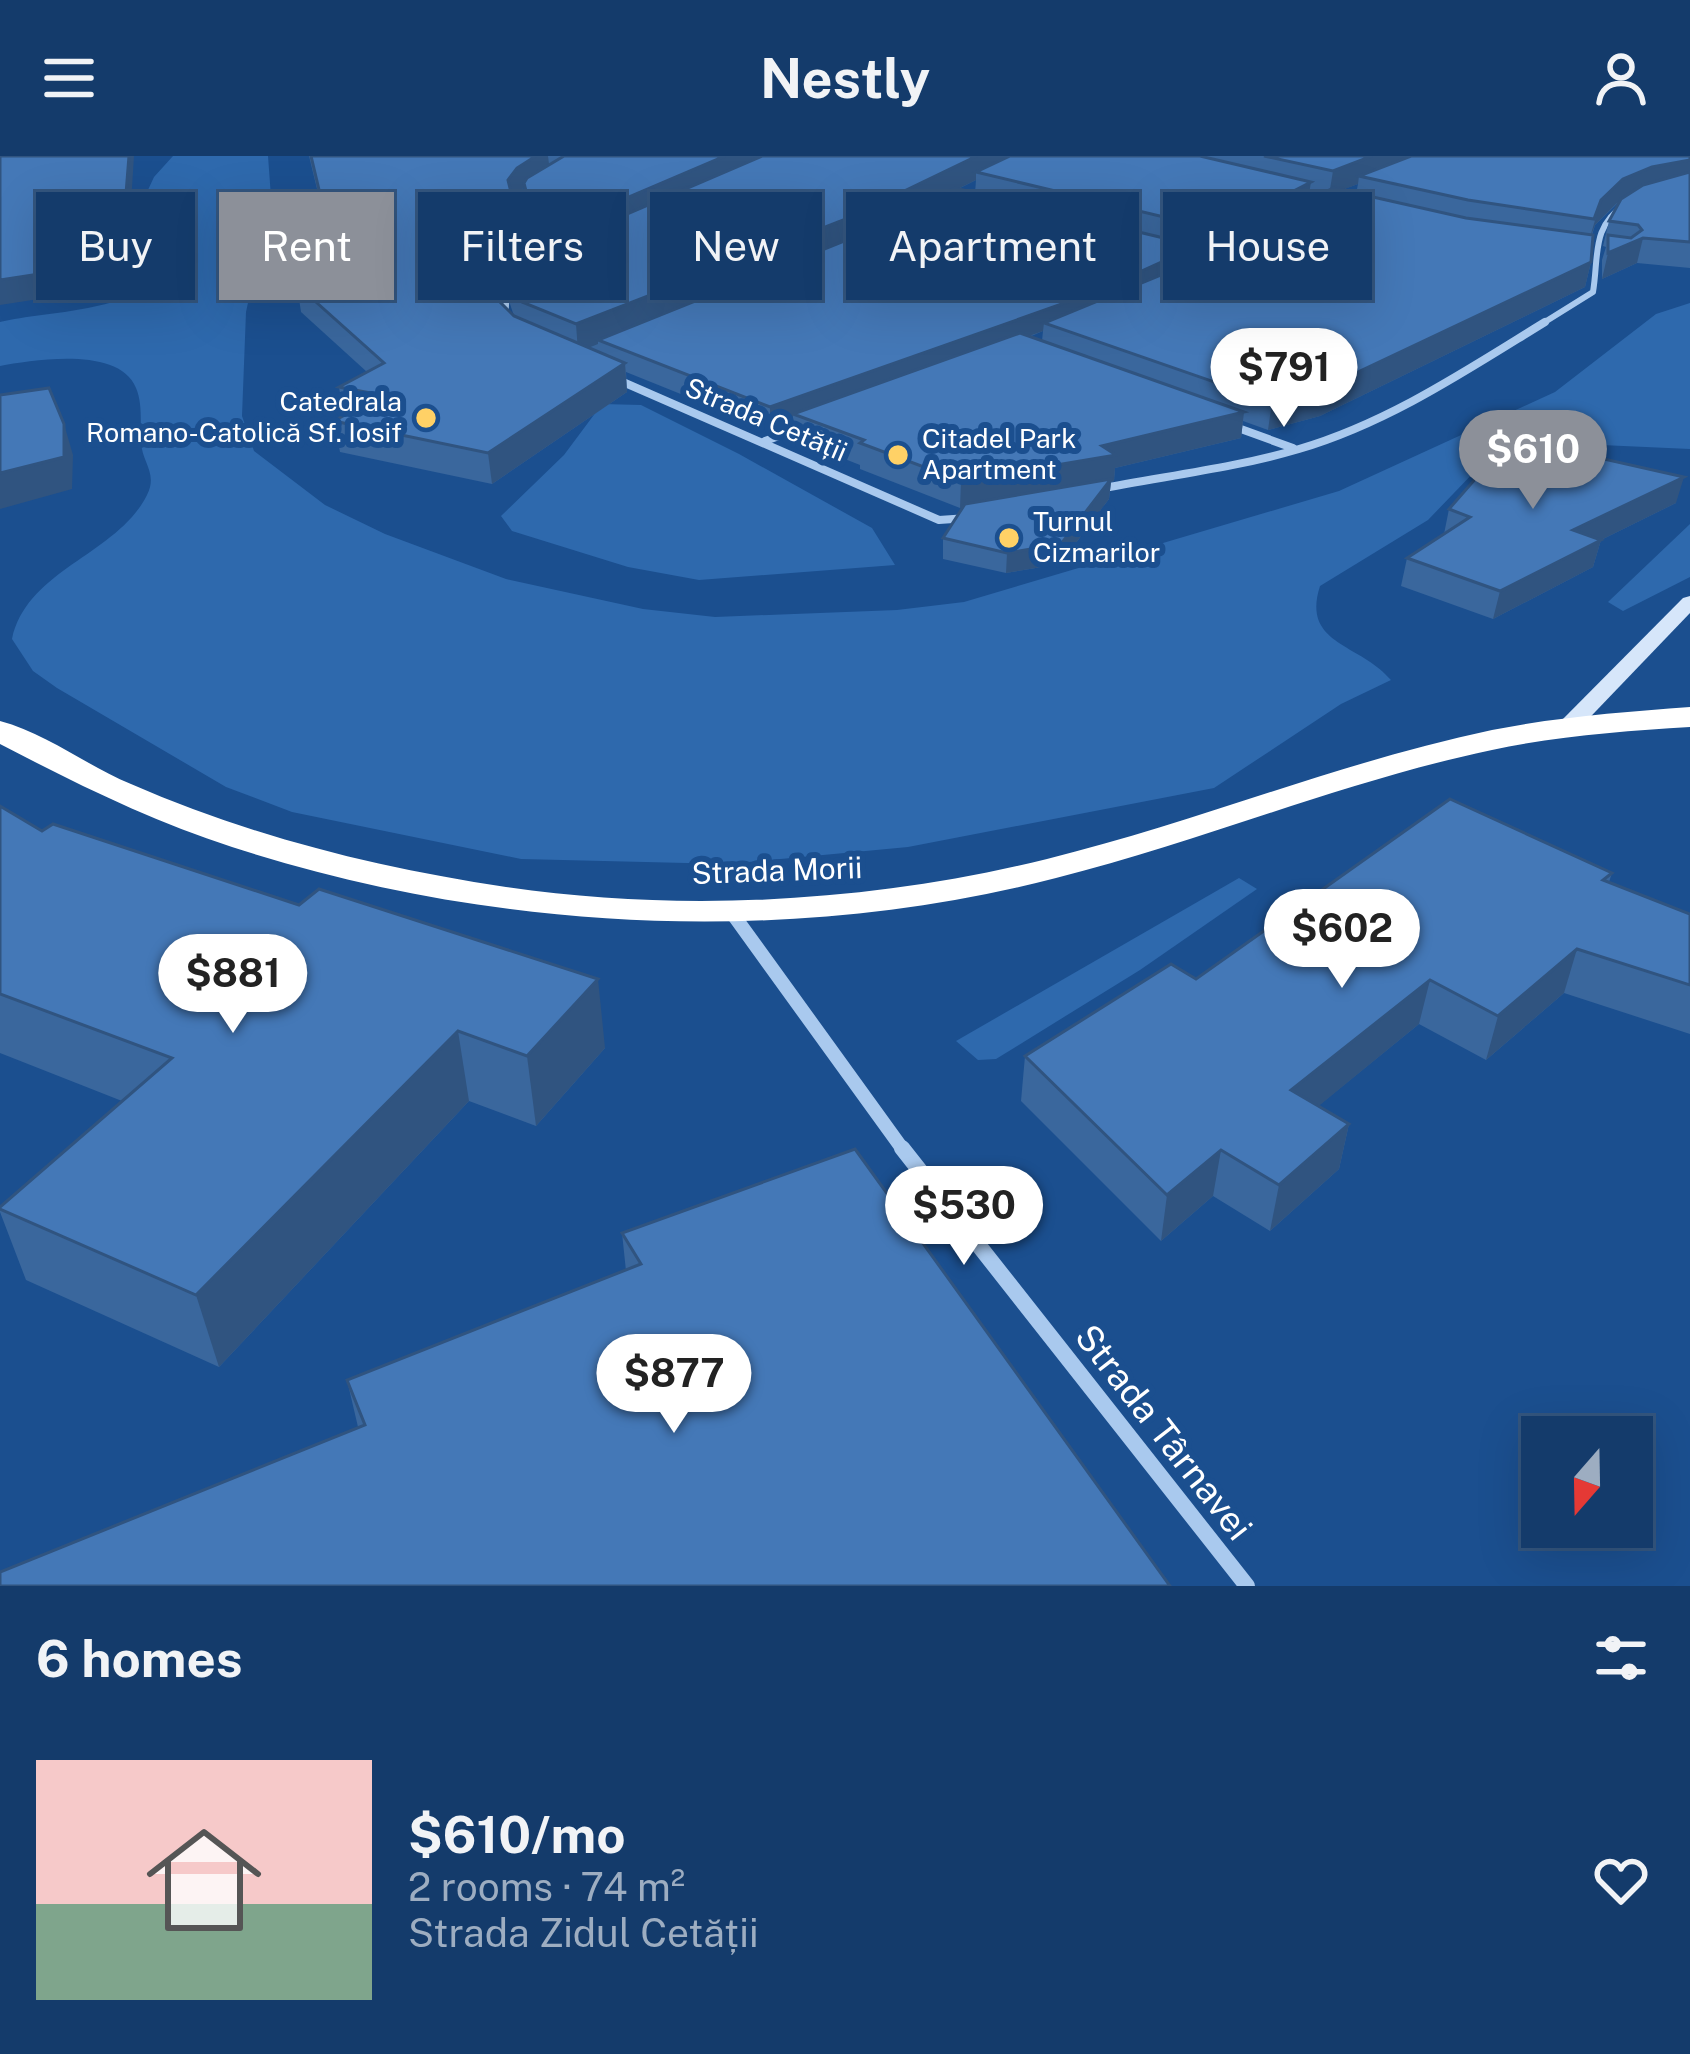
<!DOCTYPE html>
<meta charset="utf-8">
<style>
:root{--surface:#143b6b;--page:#214673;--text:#f1f3f6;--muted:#9dadc1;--line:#33557e;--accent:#8c9099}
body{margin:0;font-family:"Public Sans",sans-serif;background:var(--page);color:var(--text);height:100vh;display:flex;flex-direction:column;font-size:45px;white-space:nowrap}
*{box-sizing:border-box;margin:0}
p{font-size:39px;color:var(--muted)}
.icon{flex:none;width:66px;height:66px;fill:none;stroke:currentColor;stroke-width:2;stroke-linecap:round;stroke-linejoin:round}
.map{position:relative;height:1430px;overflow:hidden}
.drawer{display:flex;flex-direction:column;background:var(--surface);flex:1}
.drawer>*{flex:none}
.hud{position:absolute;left:36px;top:36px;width:1620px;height:108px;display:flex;gap:24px}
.needle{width:78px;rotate:200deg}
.tools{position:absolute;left:1521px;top:1260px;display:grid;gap:24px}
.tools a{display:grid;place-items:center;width:132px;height:132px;border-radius:0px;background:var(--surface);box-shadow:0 12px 48px #0002,0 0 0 3px var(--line);font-size:60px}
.price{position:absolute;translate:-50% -102px;padding:0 27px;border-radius:42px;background:#fff;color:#222;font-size:39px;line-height:78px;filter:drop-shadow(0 3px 6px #0008)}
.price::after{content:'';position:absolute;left:50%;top:72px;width:36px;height:27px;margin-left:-18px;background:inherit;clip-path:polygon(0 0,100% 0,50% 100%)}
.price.selected{background:var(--accent);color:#fff}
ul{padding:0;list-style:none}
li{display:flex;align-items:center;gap:36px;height:300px;padding:0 36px}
li span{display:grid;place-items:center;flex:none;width:336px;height:240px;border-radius:0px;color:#555}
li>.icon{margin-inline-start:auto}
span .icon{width:144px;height:144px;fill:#fffc;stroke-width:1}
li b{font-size:51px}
h2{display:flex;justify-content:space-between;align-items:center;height:144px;padding:0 36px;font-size:51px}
.pill{padding:0 42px;border-radius:0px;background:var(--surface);box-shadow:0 12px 48px #0002,0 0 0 3px var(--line);font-size:42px;line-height:108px}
.pill.selected{background:var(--accent);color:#fff}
header{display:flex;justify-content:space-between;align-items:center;height:156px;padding:0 36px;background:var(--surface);font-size:54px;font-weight:700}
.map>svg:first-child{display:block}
</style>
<header><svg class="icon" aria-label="menu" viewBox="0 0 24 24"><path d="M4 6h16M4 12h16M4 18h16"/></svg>Nestly<svg class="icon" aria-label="person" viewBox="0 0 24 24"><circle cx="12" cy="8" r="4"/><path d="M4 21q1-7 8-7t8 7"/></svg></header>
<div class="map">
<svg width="1690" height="1430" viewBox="0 0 1690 1430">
<rect width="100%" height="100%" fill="#1b4f8f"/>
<g fill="#2e69ad">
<path d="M 173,0 L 268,0 L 271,41 L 246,156 L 242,260 L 254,295 L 325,349 L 385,378 L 506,423 L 643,453 L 715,461 L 897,454 L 964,446 L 1339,335 L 1555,236 L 1656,158 L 1690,147 L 1690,293 L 1579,288 L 1501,302 L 1479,311 L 1428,364 L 1320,430 C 1301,489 1360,487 1391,524 L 1341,548 L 1214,632 L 908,691 L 728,708 L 521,703 L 292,656 L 226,631 L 57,532 L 33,515 L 12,483 C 27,413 117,399 147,339 C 158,317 142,307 141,286 C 140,270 143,248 136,232 C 119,190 34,204 0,210 L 0,166 C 50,154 130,158 164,114 L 135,62 L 154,21 Z"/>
<polygon points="602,248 641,249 739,298 872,372 895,409 699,424 628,411 512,375 501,360 564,299"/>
<polygon points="1690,368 1690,421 1623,455 1608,446"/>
<polygon points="1239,722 1257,733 1140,814 996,903 978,904 956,885"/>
</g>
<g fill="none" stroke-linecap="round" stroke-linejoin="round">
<g stroke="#a9c9ee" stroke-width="6">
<polyline points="505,163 508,122 527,83 518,50 537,32"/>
<path d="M 1540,169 L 1593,136 C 1599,101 1591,70 1625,49"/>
</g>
<g stroke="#a9c9ee" stroke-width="8">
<polyline points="616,223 939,364 968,362"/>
<polyline points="1227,268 1293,292"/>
<polyline points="765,285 804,271"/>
<path d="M 1099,333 C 1165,320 1235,312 1299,293 C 1388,267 1467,214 1545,166"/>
</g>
<polyline stroke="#a9c9ee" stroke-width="14" points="732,757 904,995"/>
<polyline stroke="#a9c9ee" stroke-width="16" points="902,992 1247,1430"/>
<polygon fill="#d6e6fa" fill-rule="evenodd" points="1690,440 1690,457 1573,579 1557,579 1554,574 1557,569 1683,442"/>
<path fill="#fff" fill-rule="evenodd" d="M 1690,551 L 1690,571 C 1624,575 1557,580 1492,594 C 1344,625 1203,685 1056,722 C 788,791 495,776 232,691 C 151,665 75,627 0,588 L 0,565 C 46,577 87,610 131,628 C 250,680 377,712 506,731 C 683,757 874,746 1047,703 C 1197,666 1340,606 1492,574 C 1557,561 1624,556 1690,551 Z"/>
</g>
<g fill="#3a679d" fill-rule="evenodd">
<path d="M 309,0 L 1690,0 L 1690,112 L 1637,107 L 1602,123 L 1602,104 L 1606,91 L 1603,90 L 1609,65 L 1619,46 L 1595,69 L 1592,79 L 1591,106 L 1585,131 L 1320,260 L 1268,274 L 1243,265 L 1241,282 L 1115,312 L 1114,325 L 1111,326 L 1109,343 L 1060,408 L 1006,417 L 943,403 L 943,382 L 963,351 L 960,352 L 860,313 L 860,309 L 794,283 L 793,266 L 770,274 L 626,216 L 627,236 L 492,328 L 340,296 L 334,265 L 344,260 L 339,231 L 367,216 L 301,156 L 297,129 L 327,74 ZM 976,24 L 975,37 L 958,33 ZM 1358,28 L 1356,38 L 1341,34 ZM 524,32 L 529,63 L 526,88 L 507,121 L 510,148 L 514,160 L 497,143 L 496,135 L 519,82 L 513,44 L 519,35 ZM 1309,34 L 1323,37 L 1308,45 ZM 1197,95 L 1207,97 L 1196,104 ZM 1043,175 L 1042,185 L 1029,181 Z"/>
<polygon points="1676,347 1601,384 1593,411 1493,463 1401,430 1407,402 1444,378 1449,353"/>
<polygon points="0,650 42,675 605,892 536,970 469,945 219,1211 26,1124 0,1056 0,1051 122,945 0,897"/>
<polygon points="1612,717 1609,726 1690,758 1690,878 1564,837 1486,904 1419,868 1318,950 1349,968 1339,1013 1270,1075 1213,1040 1161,1085 1021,945 1025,900 1196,823"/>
<polygon points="622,1077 1170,1430 358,1271 347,1224 626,1115"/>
</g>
<g fill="#305480">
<polygon points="129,0 134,0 127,111 60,120 65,139 0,149 0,124 46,98"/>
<polygon points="536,0 548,0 550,16 519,35 511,48 508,24 517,12"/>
<polygon points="725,0 778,0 527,98 525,73"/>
<polygon points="977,0 1023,0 976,16 976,24 846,88 598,184 598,188 578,196 576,168"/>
<polygon points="1372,0 1429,0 1359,20 1358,28 1329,39 1333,15"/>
<polygon points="1690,4 1690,26 1646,34 1617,47 1595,69 1588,88 1601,44 1623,23 1652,11"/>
<polygon points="1311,26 1307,50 1215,99 1218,74"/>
<polygon points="516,57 519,82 496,135 493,109"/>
<polygon points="336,58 329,84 325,59"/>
<polygon points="1643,82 1637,107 1602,123 1608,97"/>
<polygon points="1197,90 1195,110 1044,167 1043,175 804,262 793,258 793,266 770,274 770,251"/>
<polygon points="1591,106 1585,131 1320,260 1268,274 1272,246"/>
<polygon points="625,207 627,236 492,328 488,297"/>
<polygon points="1244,256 1241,282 1115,312 1114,325 1111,326 1109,343 1060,408 1006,417 1007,397 1109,326 960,352 961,325"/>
<polygon points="64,268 73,299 72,333 0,353 0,317"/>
<polygon points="1684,321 1676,347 1601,384 1593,411 1493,463 1500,435 1573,374"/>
<polygon points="1577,793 1564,837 1486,904 1498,860"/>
<polygon points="598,823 605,892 536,970 527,900"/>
<polygon points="1430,824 1419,868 1282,980 1291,934"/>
<polygon points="458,875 469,945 219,1211 196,1139"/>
<polygon points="1349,968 1339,1013 1270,1075 1279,1029"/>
<polygon points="1221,994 1213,1040 1161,1085 1167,1039"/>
</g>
<g fill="#4478b7" stroke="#305480" stroke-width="3">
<polygon points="0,0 129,0 122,88 46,98 59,115 0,124"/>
<polygon points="311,0 536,0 517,12 508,24 516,57 493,109 497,143 514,160 625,207 488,297 334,265 381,239 339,231 384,207 297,129 336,58 325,59"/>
<polygon points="564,0 725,0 594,56 525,73 532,58 524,27 527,22"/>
<polygon points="762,0 977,0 846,63 576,168 522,146 512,135 507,121 516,90 599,70"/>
<polygon points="1010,0 1200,0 1311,26 1218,74 976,16"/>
<polygon points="1264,0 1372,0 1333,15"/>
<polygon points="1411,0 1690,0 1690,4 1652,11 1623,23 1601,44 1594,63 1468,44 1359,20"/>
<polygon points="1690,16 1690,86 1643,82 1608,97 1608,79 1631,82 1642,74 1638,69 1609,65 1621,43 1643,29"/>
<polygon points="955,32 1197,90 1093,137 770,251 598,184 852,82"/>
<polygon points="1333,32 1466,62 1593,79 1591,106 1324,232 1272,246 1044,167 1183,110"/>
<polygon points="1020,177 1244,256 1102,290 1116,299 961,325 860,287 864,284 793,258"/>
<polygon points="49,232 64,268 64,301 0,317 0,239"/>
<polygon points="1511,282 1684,321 1573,374 1601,384 1500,435 1407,402 1470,361 1449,353"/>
<polygon points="1111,323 1061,388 1007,397 943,382 965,348"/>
<polygon points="1450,643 1612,717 1603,724 1690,758 1690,829 1577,793 1498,860 1430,824 1291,934 1349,968 1279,1029 1221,994 1167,1039 1025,900 1171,808 1196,823"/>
<polygon points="0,650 42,675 53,668 299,749 319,733 598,823 527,900 458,875 196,1139 0,1053 0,1051 172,902 0,838"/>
<polygon points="855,993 1170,1430 0,1430 0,1416 365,1269 347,1224 641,1108 622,1077"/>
</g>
<g fill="#ffd166" stroke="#1b4f8f" stroke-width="4.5">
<circle cx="426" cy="262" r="12"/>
<circle cx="898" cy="299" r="12"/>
<circle cx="1009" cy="382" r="12"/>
</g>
<g text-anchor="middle" stroke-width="12" stroke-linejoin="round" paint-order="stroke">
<g font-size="27" fill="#fff" stroke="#1b4f8f" text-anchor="start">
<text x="402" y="255" text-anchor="end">Catedrala<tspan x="402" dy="31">Romano-Catolică Sf. Iosif</tspan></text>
<text x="922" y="292">Citadel Park<tspan x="922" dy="31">Apartment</tspan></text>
<text x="1033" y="375">Turnul<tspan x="1033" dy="31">Cizmarilor</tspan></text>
</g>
<g font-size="27" fill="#fff" stroke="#1b4f8f">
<text transform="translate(766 264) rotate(23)" y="9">Strada Cetății</text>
</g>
<g font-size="30" fill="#fff" stroke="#1b4f8f">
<text transform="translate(777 715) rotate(-2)" y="10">Strada Morii</text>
</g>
<g font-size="36" fill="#fff" stroke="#1b4f8f">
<text transform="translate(1164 1276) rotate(52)" y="13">Strada Târnavei</text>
</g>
</g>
</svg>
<div class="tools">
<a><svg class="needle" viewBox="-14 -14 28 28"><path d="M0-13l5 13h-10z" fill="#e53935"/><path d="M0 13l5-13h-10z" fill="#9dadc1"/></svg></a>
</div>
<b class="price" style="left:1284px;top:274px">$791</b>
<b class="price selected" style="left:1533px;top:356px">$610</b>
<b class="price" style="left:1342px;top:835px">$602</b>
<b class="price" style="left:233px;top:880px">$881</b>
<b class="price" style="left:964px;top:1112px">$530</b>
<b class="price" style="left:674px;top:1280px">$877</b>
<div class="hud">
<a class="pill">Buy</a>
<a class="pill selected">Rent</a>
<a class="pill">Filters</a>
<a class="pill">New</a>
<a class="pill">Apartment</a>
<a class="pill">House</a>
</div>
</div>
<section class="drawer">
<h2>6 homes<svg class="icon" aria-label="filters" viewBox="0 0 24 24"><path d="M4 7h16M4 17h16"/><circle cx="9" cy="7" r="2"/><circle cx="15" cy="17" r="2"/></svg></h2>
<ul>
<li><span style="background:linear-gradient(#f6c9c9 60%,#7fa58c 0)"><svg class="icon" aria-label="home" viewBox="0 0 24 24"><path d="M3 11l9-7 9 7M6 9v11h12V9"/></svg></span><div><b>$610/mo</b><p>2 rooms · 74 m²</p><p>Strada Zidul Cetății</p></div><svg class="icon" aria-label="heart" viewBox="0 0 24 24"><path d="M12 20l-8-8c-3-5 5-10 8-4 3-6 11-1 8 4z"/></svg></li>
</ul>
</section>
